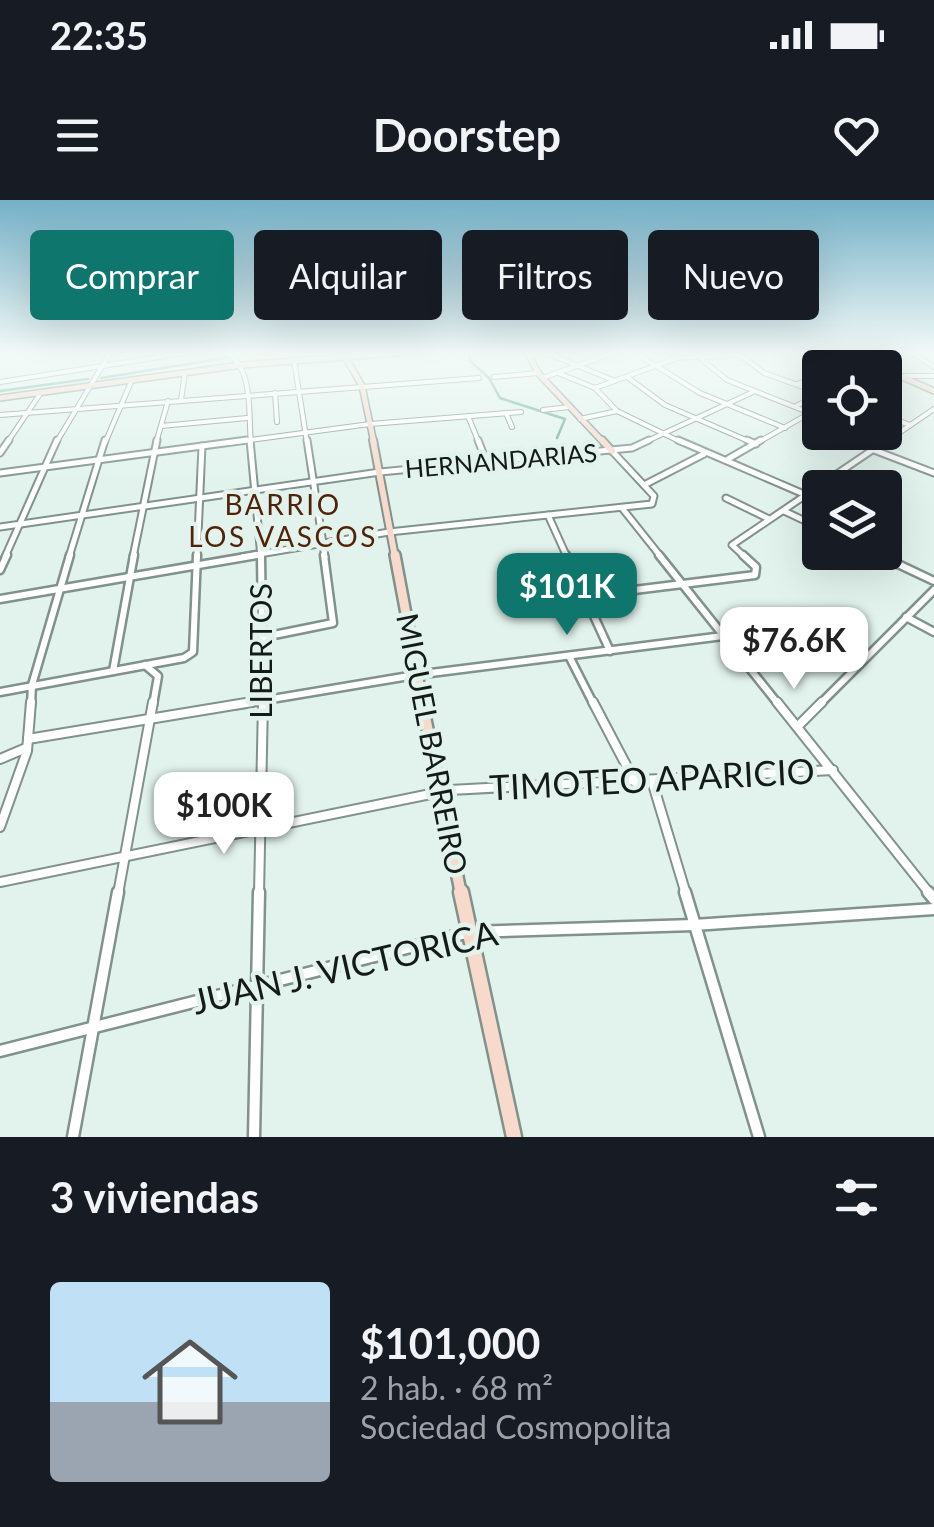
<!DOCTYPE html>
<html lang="es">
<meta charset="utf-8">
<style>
:root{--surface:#171b24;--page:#20242c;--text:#f1f3f6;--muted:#9ea1a6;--line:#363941;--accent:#0f766e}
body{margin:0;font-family:Lato,sans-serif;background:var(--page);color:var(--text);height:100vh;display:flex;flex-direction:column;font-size:38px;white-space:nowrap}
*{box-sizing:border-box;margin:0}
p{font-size:32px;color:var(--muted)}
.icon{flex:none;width:55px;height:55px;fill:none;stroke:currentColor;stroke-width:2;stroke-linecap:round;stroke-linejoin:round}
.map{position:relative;height:937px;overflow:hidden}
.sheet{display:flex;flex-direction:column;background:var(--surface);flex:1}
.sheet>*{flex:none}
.top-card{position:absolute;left:30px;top:30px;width:875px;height:90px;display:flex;gap:20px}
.controls{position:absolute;left:802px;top:150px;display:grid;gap:20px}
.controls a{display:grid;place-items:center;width:100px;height:100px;border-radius:10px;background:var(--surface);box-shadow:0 10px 40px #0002;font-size:50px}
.price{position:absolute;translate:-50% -85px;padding:0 22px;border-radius:20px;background:#fff;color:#222;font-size:32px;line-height:65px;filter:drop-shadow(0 2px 5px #0008)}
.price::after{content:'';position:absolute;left:50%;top:60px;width:30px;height:22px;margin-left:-15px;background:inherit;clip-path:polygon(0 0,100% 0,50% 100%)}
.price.on{background:var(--accent);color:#fff}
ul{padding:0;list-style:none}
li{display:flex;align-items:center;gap:30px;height:250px;padding:0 50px}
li+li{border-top:2px solid var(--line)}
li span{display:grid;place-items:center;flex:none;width:280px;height:200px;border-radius:10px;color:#555}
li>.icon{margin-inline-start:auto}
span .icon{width:120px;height:120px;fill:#fffc;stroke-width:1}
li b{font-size:42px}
h2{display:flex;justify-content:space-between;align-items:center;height:120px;padding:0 50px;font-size:42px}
.pill{padding:0 35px;border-radius:10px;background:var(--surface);box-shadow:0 10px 40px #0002;font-size:35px;line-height:90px}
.pill.on{background:var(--accent);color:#fff}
.status{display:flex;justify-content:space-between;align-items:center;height:70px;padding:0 50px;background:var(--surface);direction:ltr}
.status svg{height:28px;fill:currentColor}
header{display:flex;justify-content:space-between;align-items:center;height:130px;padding:0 50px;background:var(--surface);font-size:45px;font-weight:700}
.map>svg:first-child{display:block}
</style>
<div class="status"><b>22:35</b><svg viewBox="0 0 49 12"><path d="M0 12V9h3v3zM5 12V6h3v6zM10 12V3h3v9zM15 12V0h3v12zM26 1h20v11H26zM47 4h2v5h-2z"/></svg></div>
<header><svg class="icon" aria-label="menu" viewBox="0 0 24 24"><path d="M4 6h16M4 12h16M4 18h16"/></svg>Doorstep<svg class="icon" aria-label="heart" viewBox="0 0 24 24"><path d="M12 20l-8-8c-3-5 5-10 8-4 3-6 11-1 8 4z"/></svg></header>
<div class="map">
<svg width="934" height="937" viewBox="0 0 934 937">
<rect width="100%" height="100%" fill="#e2f3ed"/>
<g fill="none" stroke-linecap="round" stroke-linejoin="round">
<g stroke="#66aa95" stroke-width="2.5">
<polyline points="469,153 470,161 489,178 500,198 565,219 557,238"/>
<polyline points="235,156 245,153"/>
<polyline points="101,178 231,157"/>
<polyline points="0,191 88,179"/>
</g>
<defs>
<g id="street-far4">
<path d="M 227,153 C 254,169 248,214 251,243"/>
<polyline points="547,153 615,181"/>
<polyline points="635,153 700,193 785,228"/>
<polyline points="913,153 934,167"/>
<polyline points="739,154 764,173 820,193"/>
<polyline points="700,158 727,180 810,213"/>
<polyline points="294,160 307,243"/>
<polyline points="862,168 875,164"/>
<polyline points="558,173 595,188 617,211 683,243"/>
<polyline points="905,176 934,176"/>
<polyline points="494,177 538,173"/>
<polyline points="627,177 665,205 753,243"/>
<polyline points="542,178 614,153"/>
<polyline points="0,182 185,153"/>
<polyline points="797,184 820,178"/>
<polyline points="595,188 677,158 740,155"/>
<polyline points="275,193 277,222"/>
<polyline points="181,200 185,173"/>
<polyline points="796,206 820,194"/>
<polyline points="543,210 569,207"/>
<polyline points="506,213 512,227"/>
<polyline points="0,215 479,178"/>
<polyline points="468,216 479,243"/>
<polyline points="885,216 910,225"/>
<polyline points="580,219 617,211"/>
<polyline points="161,226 247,218"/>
<polyline points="7,243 40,194"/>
<polyline points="56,243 110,153"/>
<polyline points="105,243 131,182"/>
<polyline points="156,243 168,201"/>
<polyline points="228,243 370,224 521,212"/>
<polyline points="643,243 753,192"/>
<polyline points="757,243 810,213"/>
<polyline points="884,243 934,209"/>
</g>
<g id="street-far3">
<polyline points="250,240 261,357"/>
<polyline points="307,240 325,357"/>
<polyline points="478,240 486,261"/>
<polyline points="678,240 806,295"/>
<polyline points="747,240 756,244"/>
<polyline points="874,250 934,273"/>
<polyline points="0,253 9,240"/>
<polyline points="728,259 761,240"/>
<polyline points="0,273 247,240"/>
<polyline points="644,285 704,254"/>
<polyline points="726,298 769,319"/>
<polyline points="622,308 661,357"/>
<polyline points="784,311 820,328"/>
<polyline points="548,315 567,357"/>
<polyline points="0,327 380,272 632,248 649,240"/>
<polyline points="873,352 884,357"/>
<polyline points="5,357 57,240"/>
<polyline points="69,357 105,240"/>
<polyline points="133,357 157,240"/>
<polyline points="197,357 202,246"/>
<polyline points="242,357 389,332 652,304 654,296 613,252"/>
<polyline points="745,357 732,345 887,240"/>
</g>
<g id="street-far2">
<polyline points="261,355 263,505"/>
<polyline points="566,355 610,451"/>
<polyline points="659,355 779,505"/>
<polyline points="879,355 934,381"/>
<polyline points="0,370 7,355"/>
<polyline points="586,396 755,375 756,367 743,355"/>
<polyline points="0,399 257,355"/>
<polyline points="906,417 934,432"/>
<polyline points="264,437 333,423 324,355"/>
<polyline points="569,456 594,505"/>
<polyline points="145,465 158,476 153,505"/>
<polyline points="113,471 134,355"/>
<polyline points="0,492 184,458 193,452 197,355"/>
<polyline points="31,505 32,485 70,355"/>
<polyline points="236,505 415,475 723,436"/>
<polyline points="819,505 934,390"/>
</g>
<g id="street-far1">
<polyline points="593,502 635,582"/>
<polyline points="777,502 930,694"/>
<polyline points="798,526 822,502"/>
<polyline points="28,539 252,502"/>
<polyline points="0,559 26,548"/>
<polyline points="652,581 686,694"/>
<polyline points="0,627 27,551 31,502"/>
<polyline points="0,682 450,590 833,570"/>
<polyline points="118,694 153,502"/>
<polyline points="259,694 263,502"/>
</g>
<g id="street">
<polyline points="685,692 759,937"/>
<polyline points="928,692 934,699"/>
<polyline points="0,851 470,732 694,725 934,709"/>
<polyline points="73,937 118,692"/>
<polyline points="254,937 259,692"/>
</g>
<g id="secondary-far4">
<polyline points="343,153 362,186 374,243"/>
<polyline points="528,153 538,173 604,243"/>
<polyline points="848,153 934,191"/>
<polyline points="0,198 242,165 398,153"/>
</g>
<g id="secondary-far3">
<polyline points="373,240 395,357"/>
<polyline points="602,240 612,251"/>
</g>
<polyline id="secondary-far2" points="395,355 423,505"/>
<polyline id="secondary-far1" points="422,502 461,694"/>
<polyline id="secondary" points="461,692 514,937"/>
</defs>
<use href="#street-far4" stroke="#81918b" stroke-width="6"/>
<use href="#street-far3" stroke="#81918b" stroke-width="9"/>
<use href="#street-far2" stroke="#81918b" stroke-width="11"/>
<use href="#street-far1" stroke="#81918b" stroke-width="12"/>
<use href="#street" stroke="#81918b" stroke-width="15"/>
<use href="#secondary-far4" stroke="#81918b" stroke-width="8"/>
<use href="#secondary-far3" stroke="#81918b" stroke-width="10"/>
<use href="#secondary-far2" stroke="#81918b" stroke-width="14"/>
<use href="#secondary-far1" stroke="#81918b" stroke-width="15"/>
<use href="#secondary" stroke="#81918b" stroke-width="19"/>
<use href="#street-far4" stroke="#fff" stroke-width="4"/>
<use href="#street-far3" stroke="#fff" stroke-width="5"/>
<use href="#street-far2" stroke="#fff" stroke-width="6"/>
<use href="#street-far1" stroke="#fff" stroke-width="8"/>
<use href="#street" stroke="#fff" stroke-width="10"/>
<use href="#secondary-far4" stroke="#f8dacc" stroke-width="5"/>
<use href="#secondary-far3" stroke="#f8dacc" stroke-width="6"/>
<use href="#secondary-far2" stroke="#f8dacc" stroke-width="9"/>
<use href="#secondary-far1" stroke="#f8dacc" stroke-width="10"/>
<use href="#secondary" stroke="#f8dacc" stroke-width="14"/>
</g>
<linearGradient id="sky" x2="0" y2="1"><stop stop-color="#74b0c7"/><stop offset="0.54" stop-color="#f2faf7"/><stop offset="1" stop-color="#f2faf7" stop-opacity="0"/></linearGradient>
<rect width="934" height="284" fill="url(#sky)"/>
<g text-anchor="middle" stroke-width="9" stroke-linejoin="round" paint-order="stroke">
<g font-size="25" fill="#141a18" stroke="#e2f3ed">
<text transform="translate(501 261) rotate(-5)" y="9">HERNANDARIAS</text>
</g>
<g font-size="28" letter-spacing="2.5" fill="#522208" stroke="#e2f3ed">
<text x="283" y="315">BARRIO<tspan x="283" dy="32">LOS VASCOS</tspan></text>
</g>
<g font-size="30" fill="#141a18" stroke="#e2f3ed">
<text transform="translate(262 451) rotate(-90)" y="10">LIBERTOS</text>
<text transform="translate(431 544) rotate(79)" y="10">MIGUEL BARREIRO</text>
</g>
<g font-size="35" fill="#141a18" stroke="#e2f3ed">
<text transform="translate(652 580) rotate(-3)" y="12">TIMOTEO APARICIO</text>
<text transform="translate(345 768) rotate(-13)" y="12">JUAN J. VICTORICA</text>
</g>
</g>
</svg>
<div class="controls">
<a><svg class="icon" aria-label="locate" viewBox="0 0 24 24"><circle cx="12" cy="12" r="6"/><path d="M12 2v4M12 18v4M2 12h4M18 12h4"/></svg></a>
<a><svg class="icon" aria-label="layers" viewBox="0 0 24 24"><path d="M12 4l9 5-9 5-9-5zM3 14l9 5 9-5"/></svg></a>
</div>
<b class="price on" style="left:567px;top:438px">$101K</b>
<b class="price" style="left:794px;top:492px">$76.6K</b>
<b class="price" style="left:224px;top:657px">$100K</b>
<div class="top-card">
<a class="pill on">Comprar</a>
<a class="pill">Alquilar</a>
<a class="pill">Filtros</a>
<a class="pill">Nuevo</a>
</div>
</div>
<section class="sheet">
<h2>3 viviendas<svg class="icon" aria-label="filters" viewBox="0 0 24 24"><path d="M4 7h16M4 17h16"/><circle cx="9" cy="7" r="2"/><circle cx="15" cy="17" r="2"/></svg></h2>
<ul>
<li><span style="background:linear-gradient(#bfe0f5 60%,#9aa5b1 0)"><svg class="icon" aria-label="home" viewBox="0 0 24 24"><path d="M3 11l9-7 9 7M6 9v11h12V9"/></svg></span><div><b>$101,000</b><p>2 hab. · 68 m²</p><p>Sociedad Cosmopolita</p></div></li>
</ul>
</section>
